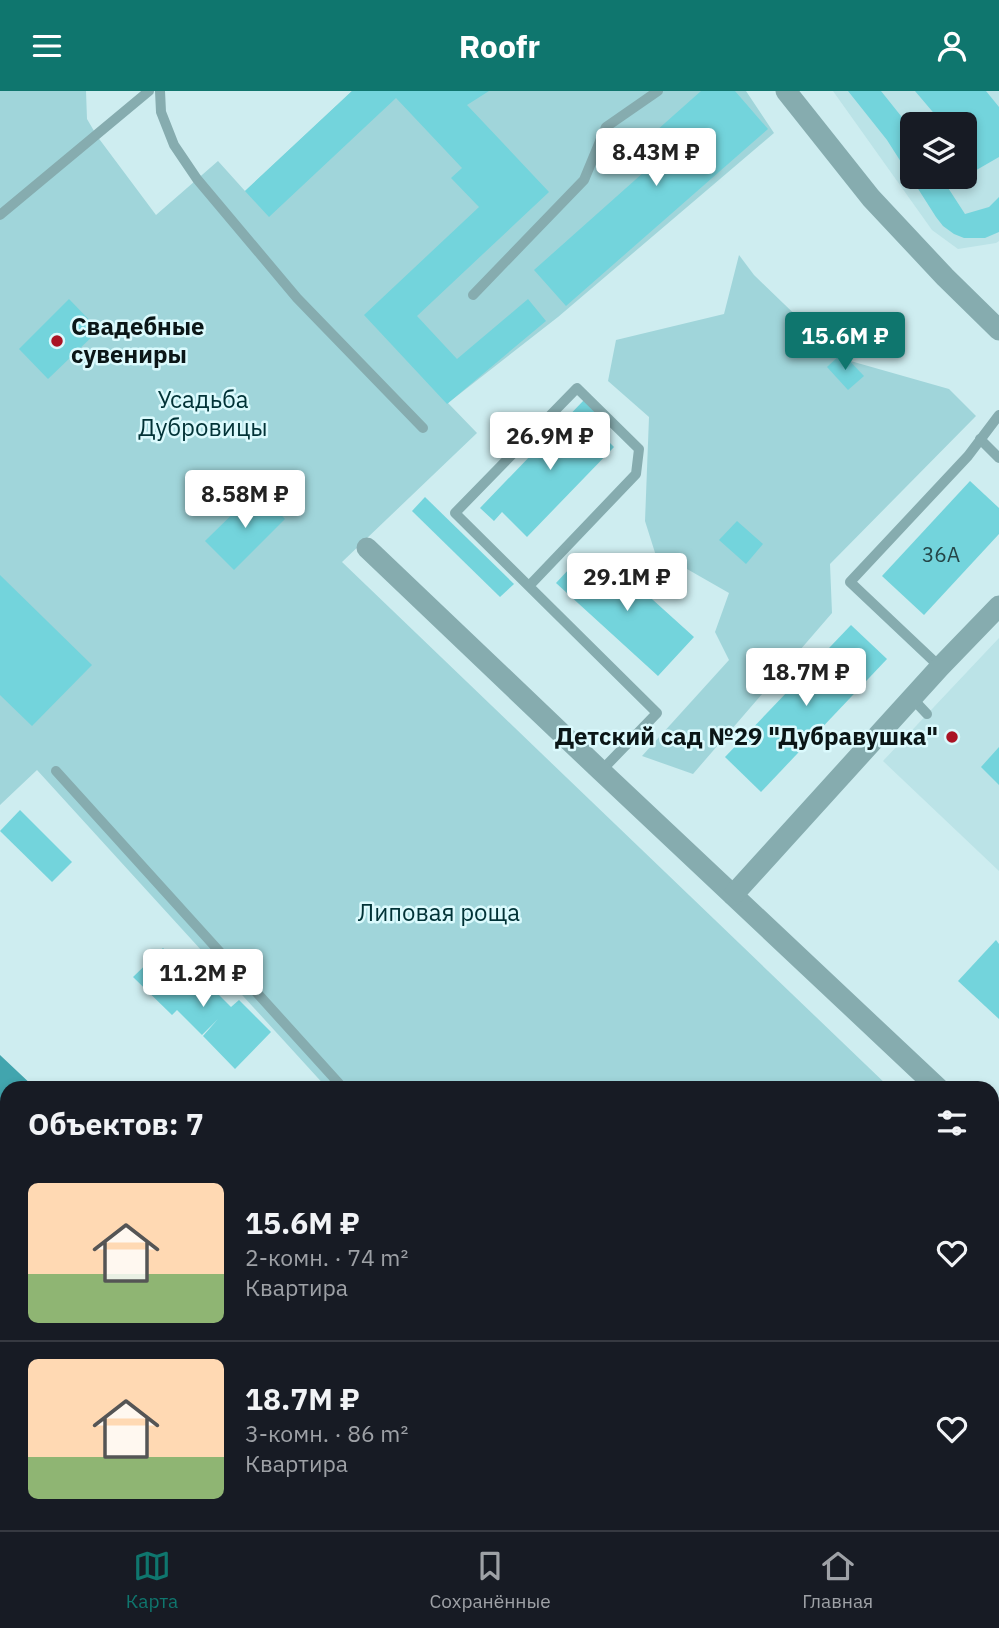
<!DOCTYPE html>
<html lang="ru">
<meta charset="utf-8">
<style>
:root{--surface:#171b24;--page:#20242c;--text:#f1f3f6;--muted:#9ea1a6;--line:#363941;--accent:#0f766e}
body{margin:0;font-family:"IBM Plex Sans",sans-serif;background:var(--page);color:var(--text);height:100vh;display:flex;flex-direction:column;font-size:26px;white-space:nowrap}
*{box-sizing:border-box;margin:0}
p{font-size:23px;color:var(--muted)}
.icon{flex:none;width:38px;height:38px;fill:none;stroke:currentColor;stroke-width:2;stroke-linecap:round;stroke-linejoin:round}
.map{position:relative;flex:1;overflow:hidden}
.side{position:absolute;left:0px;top:990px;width:999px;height:450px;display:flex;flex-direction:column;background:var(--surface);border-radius:21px 21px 0 0;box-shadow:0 4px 10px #0003}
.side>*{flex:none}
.controls{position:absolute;left:900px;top:21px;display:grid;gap:14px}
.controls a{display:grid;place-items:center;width:77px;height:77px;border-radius:10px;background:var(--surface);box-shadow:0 4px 10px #0003;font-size:35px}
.price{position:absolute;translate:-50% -60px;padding:0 16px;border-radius:7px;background:#fff;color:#222;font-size:23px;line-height:46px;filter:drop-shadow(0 2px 4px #0008)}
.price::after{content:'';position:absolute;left:50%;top:42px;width:21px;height:16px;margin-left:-10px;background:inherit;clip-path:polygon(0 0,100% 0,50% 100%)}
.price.on{background:var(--accent);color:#fff}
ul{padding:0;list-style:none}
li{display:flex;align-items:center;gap:21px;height:175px;padding:0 28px}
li+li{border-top:2px solid var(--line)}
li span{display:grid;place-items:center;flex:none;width:196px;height:140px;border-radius:10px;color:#555}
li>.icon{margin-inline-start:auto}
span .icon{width:84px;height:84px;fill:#fffc;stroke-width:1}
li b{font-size:30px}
h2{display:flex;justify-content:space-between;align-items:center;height:84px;padding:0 28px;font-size:30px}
header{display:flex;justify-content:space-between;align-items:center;height:91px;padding:0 28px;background:var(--accent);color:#fff;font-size:32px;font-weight:700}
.tabs{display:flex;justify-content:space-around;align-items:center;height:98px;border-top:2px solid var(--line);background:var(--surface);font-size:19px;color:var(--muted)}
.tabs a{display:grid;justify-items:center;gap:4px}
.tabs .on{color:var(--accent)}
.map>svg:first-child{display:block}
</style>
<header><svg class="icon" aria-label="menu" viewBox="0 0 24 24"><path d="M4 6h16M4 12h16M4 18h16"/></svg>Roofr<svg class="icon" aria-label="person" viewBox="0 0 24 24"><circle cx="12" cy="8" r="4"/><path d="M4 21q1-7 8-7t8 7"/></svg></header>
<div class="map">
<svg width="999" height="1439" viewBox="0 0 999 1439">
<rect width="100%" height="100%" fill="#ceedf0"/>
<g fill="#bbe3e7" fill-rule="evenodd">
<path d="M 833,0 L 999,0 L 999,150 L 996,152 L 958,158 L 932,139 ZM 912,33 L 964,33 L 964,86 L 912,86 Z"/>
<polygon points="999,547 999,780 883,670"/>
</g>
<g fill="#a0d5da">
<polygon points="0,0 86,0 87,28 97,45 156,124 218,70 245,100 352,0 746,0 774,42 558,226 448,312 477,342 342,471 890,997 327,997 37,679 0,714"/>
<polygon points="739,164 754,184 840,267 949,298 976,325 830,473 832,522 693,683 642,665 729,569 715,541 729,502 687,478 663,487 645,430 649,326 608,290 616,249 724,223"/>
</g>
<g fill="#42a5ae">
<polygon points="0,964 35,997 7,998 7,1353 0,1326"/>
<polygon points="27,1433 215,1433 215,1439 28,1439"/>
</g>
<g fill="#73d4dc">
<polygon points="352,0 489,0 467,14 549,101 417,225 457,268 528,208 546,230 447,313 364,224 479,116 451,87 462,77 396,7 269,126 245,100"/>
<polygon points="701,0 735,0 768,38 566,215 534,179 662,65 647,48"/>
<polygon points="848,0 881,0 909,35 912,40 912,86 941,86 965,123 989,116 999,106 999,141 985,147 964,147 954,143 943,135 936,126 887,49"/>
<polygon points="915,0 986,0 999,16 999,66 973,81 964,65 964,33 943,33"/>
<polygon points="69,208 99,239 48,288 19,258"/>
<polygon points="842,262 864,285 848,299 827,276"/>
<polygon points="584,309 596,321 588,330 614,356 527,446 502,421 494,430 480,417"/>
<polygon points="970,390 999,417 999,443 924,524 882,485"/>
<polygon points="257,399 285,428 234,479 205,450"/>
<polygon points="425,406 514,493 500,506 412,420"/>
<polygon points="737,430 763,453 746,473 719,449"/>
<polygon points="601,462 694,546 658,585 556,492 570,477 579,486"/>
<polygon points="0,484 92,574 32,635 0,604"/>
<polygon points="851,534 887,568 761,701 725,666"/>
<polygon points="999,656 999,694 981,676"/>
<polygon points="20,719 72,771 52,791 0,740"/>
<polygon points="996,849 999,853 999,928 958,890"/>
<polygon points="163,857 201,895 206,891 231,916 239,909 271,941 235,978 203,945 218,928 202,944 177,919 172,924 133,886"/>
<polygon points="992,1271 999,1278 999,1340 992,1347"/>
<polygon points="574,1433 597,1433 603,1439 568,1439"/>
<polygon points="822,1433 908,1433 902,1439 817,1439"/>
</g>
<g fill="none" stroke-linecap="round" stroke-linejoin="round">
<g stroke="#86acaf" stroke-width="10">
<polyline points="160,0 161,21 174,54 197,88 297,207 423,337"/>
<polyline points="0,124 149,0"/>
<polyline points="473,204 584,89 606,36 658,0"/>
<polyline points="980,348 999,367"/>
<polyline points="529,495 636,383 639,358 577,297 455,422 657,622 601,680"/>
<polyline points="940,576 850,491 968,365 999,324"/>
<polyline points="912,607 927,623"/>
<polyline points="56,680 344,998"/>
<polyline points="992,1376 999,1369"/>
<polyline points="635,1433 640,1439"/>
<polyline points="928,1439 934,1433"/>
</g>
<g stroke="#86acaf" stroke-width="21">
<polyline points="786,0 871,107 945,186 999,239"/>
<polyline points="367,457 601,680 939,998"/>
<polyline points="733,804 940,576 999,515"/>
<polyline points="992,1047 999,1053"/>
<polyline points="992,1147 999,1140"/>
<polyline points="713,1439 719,1433"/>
</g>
</g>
<g fill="#aa1425" stroke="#dbfafd" stroke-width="2.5">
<circle cx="57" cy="250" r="7"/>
<circle cx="952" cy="646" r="7"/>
</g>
<g text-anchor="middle" stroke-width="5" stroke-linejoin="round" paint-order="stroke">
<g font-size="21" fill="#254648">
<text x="941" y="471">36А</text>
</g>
<g font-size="24" font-weight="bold" fill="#0b1617" stroke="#dbfafd" text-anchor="start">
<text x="71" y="244">Свадебные<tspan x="71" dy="28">сувениры</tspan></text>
<text x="938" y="654" text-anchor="end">Детский сад №29 "Дубравушка"</text>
</g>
<g font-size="24" fill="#013236" stroke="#dbfafd">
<text x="203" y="317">Усадьба<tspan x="203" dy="28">Дубровицы</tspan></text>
<text x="439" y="830">Липовая роща</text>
</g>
</g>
</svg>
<div class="controls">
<a><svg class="icon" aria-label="layers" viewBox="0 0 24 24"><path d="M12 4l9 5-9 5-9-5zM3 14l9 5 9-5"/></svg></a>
</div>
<b class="price" style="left:656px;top:97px">8.43M ₽</b>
<b class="price on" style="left:845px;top:281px">15.6M ₽</b>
<b class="price" style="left:550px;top:381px">26.9M ₽</b>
<b class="price" style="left:245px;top:439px">8.58M ₽</b>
<b class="price" style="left:627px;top:522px">29.1M ₽</b>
<b class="price" style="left:806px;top:617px">18.7M ₽</b>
<b class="price" style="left:203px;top:918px">11.2M ₽</b>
<section class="side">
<h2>Объектов: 7<svg class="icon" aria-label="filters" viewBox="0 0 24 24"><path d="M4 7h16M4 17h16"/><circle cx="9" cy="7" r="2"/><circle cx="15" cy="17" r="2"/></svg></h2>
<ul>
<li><span style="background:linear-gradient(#ffd9b3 65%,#8fb573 0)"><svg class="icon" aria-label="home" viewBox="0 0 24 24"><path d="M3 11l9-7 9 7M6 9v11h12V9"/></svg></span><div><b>15.6M ₽</b><p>2-комн. · 74 m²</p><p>Квартира</p></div><svg class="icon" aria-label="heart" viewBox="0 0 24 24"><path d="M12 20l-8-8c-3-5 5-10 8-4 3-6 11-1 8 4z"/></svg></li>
<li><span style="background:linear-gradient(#ffd9b3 70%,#8fb573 0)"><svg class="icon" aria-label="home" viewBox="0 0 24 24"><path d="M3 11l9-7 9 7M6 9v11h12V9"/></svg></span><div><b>18.7M ₽</b><p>3-комн. · 86 m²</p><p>Квартира</p></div><svg class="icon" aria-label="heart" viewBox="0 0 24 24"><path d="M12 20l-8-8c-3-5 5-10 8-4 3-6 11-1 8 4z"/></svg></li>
</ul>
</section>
</div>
<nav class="tabs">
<a class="on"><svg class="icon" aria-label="map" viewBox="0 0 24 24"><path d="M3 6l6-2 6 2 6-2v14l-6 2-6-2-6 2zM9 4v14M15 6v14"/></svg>Карта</a>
<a><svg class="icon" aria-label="saved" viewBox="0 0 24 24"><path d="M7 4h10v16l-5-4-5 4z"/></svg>Сохранённые</a>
<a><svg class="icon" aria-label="home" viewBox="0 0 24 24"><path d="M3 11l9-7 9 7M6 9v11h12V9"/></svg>Главная</a>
</nav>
